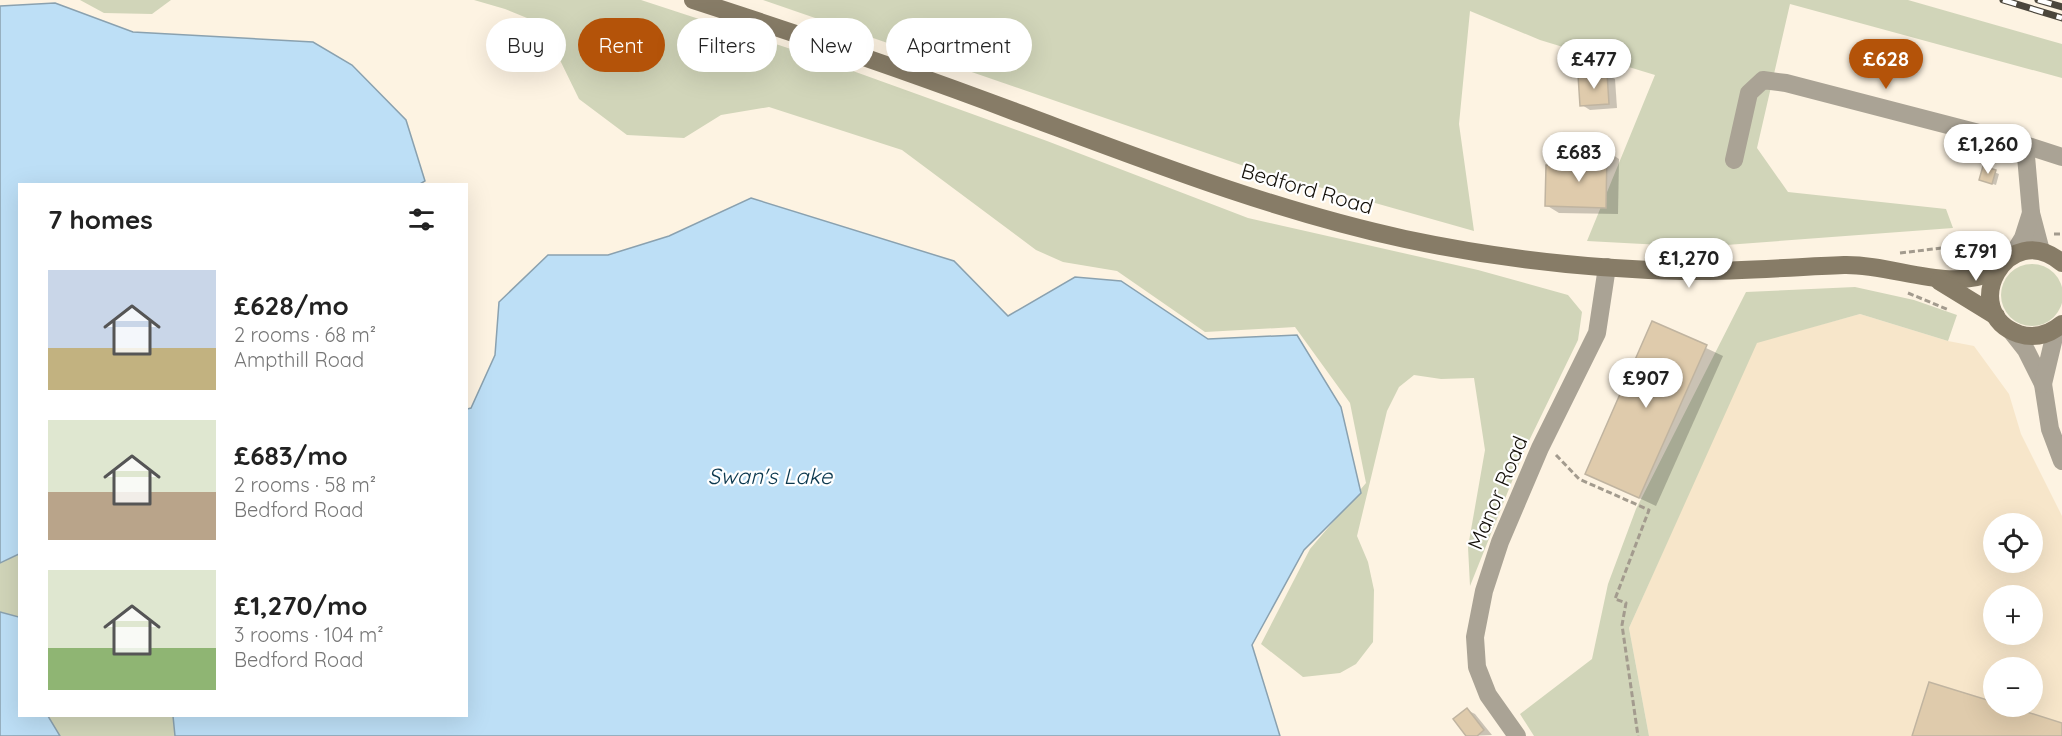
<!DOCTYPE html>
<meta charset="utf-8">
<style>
:root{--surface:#fff;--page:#f2f2f2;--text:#222;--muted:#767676;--accent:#b45309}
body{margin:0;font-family:Quicksand,sans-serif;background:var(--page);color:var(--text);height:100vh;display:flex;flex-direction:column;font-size:22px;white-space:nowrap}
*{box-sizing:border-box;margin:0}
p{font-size:20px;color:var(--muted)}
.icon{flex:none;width:33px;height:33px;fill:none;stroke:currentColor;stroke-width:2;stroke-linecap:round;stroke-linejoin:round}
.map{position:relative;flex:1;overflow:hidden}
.sheet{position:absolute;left:18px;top:183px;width:450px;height:534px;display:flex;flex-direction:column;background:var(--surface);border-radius:0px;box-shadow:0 6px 24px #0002}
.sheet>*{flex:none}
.banner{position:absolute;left:486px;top:18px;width:570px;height:54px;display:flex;gap:12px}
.buttons{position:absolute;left:1983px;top:513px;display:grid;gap:12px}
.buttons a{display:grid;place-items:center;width:60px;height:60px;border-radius:50%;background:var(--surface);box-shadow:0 6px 24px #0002;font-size:30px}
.price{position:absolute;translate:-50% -51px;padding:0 14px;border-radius:21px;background:#fff;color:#222;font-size:20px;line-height:39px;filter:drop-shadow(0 2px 3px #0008)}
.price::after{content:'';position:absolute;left:50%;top:36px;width:18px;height:14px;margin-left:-9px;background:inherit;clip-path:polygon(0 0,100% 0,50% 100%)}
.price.on{background:var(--accent);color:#fff}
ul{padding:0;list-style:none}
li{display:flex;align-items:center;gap:18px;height:150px;padding:0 30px}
li span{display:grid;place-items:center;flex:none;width:168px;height:120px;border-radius:0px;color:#555}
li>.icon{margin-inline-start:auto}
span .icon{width:72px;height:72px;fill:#fffc;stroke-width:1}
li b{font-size:26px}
h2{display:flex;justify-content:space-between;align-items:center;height:72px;padding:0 30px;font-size:26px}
.tag{padding:0 21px;border-radius:27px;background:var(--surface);box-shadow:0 6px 24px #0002;font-size:21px;line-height:54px}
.tag.on{background:var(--accent);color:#fff}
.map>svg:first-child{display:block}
</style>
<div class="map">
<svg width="2062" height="736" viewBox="0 0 2062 736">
<rect width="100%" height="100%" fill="#fdf3e2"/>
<path fill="#f7e6ca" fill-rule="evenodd" d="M 1860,314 L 1948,341 L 1974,346 L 2009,394 L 2021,434 L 2062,516 L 2062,736 L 1649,736 L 1629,628 L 1747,362 L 1757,342 ZM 1994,524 L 2032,524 L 2032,562 L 1994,562 ZM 1994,596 L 2032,596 L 2032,634 L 1994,634 ZM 1994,668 L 2032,668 L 2032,706 L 1994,706 Z"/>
<g fill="#d1d5b9">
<polygon points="80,0 171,0 152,14 104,13"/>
<polygon points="474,0 641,0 803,53 1047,141 1248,218 1478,270 1568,295 1582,312 1578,340 1525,449 1470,586 1468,547 1485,450 1474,378 1441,379 1414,375 1399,387 1387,411 1357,536 1368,562 1374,590 1373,642 1356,664 1340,673 1303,677 1261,644 1310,549 1366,483 1350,403 1295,327 1205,332 1117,271 1063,262 1036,250 902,150 769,107 721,115 684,138 627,135 579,99 557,54 554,29 505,9"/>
<polygon points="763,0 1908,0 2062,44 2062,78 1790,4 1757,148 1788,192 1946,209 1953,228 1699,247 1587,241 1655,75 1540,40 1470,11 1459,124 1474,231 1244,166"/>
<circle cx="2032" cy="295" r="31"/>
<polygon points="1855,287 1914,300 1957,315 1948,341 1860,314 1757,343 1629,628 1649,736 1534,736 1520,714 1592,659 1608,584 1636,509 1746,292"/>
<polygon points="19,554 19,617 0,612 0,563"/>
<polygon points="48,716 173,716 175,736 60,736"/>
</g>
<g fill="#bddff6" stroke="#8aa1af" stroke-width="1.5">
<polygon points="55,3 133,32 313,42 352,65 406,120 425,181 420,184 20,184 19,554 0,563 0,6"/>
<polygon points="751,198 954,261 1008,316 1075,277 1121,281 1208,339 1297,335 1341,407 1361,493 1304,550 1252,645 1280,736 175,736 173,716 466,716 467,409 471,408 495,355 499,302 548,255 608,255 669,236"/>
<polygon points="0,612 19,617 20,716 48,716 60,736 0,736"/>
</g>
<g fill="#0003">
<polygon points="1607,75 1615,79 1617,108 1590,110 1582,105"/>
<polygon points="1607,151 1619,159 1618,214 1559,213 1546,205 1585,168"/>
<polygon points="1984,168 1999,174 1996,185 1981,180"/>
<polygon points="1653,323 1723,356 1656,506 1586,473"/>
<polygon points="1467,710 1475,714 1492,735 1468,736"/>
</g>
<g fill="#dfcbac" stroke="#c0b4a0" stroke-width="1.5">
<polygon points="1607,73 1609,104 1580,106 1578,75"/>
<polygon points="1584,149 1607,150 1606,208 1545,206 1546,165 1583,166"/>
<polygon points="1983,166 1996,170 1992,184 1979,180"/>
<polygon points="1652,321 1707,345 1639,498 1585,474"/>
<polygon points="1929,682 1994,702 1994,706 2008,706 2062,723 2062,736 1912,736"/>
<polygon points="1467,708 1484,730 1477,736 1466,736 1453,719"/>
</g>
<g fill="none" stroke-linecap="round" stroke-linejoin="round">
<g stroke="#a39b8e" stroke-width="3" stroke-dasharray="6 3" stroke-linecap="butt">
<polyline points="2054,234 2062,234"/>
<polyline points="1900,253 2001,241"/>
<polyline points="1908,293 1949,310"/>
<polyline points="1556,455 1579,479 1649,510 1615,599 1626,603 1622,625 1638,736"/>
</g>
<g stroke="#aaa395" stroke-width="18">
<polyline points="2025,145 2062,157"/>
<polyline points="1734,160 1749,93 1763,80 1786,83 2025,145 2031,213 2041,251"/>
<polyline points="2012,256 2023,238 2031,213"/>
<polyline points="2011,331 2026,350 2043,384 2050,429 2062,461"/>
<polyline points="2043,384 2056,329"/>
<polyline points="1517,736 1488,695 1477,667 1475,637 1484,591 1500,542 1540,448 1597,333 1607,267"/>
</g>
<g stroke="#877c67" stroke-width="18">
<path d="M 693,0 C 801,35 907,71 1013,111 C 1142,159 1271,210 1405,239 C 1495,258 1589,269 1681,271 C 1735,272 1790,267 1844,265 C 1896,264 1946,293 1996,271"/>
<path d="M 2062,263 C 2008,216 1956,312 2019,334 C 2035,339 2050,334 2062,324"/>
<polyline points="1939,281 1996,316"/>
</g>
<defs>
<g id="rail">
<polyline points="2003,0 2062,18"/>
<polyline points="2038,0 2062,7"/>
</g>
</defs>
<use href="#rail" stroke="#4b463c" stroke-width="7"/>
<use href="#rail" stroke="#fff" stroke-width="4.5" stroke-dasharray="14" stroke-linecap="butt"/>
</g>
<g text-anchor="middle" stroke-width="4.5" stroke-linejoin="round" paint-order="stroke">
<g font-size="21" fill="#130f08" stroke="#fff">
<text transform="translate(1307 189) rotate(16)" y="7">Bedford Road</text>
<text transform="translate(1498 493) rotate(-67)" y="7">Manor Road</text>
</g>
<g font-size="22" font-style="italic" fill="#0b384f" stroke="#fff">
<text x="770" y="484">Swan's Lake</text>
</g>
</g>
</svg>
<div class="buttons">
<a><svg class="icon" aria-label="locate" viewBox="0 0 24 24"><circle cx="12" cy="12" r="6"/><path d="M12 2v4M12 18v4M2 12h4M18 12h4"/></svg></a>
<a>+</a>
<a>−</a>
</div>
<b class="price" style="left:1594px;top:90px">£477</b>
<b class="price on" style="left:1886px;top:90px">£628</b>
<b class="price" style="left:1988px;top:175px">£1,260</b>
<b class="price" style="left:1579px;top:183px">£683</b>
<b class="price" style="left:1976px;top:282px">£791</b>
<b class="price" style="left:1689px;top:289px">£1,270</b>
<b class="price" style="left:1646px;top:409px">£907</b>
<div class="banner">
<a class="tag">Buy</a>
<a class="tag on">Rent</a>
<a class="tag">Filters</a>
<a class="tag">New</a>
<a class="tag">Apartment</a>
</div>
<section class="sheet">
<h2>7 homes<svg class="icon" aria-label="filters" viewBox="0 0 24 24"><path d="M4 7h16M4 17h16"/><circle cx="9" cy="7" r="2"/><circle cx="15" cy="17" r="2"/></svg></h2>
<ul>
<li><span style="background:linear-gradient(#c9d6e8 65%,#c2b280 0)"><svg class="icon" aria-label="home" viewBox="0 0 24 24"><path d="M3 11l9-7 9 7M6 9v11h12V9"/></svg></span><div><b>£628/mo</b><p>2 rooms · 68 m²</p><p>Ampthill Road</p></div></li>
<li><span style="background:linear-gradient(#dfe7d0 60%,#b9a48a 0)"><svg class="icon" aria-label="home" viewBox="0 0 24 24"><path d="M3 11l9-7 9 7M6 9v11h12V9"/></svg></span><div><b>£683/mo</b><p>2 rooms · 58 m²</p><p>Bedford Road</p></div></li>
<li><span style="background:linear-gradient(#dfe7d0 65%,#8fb573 0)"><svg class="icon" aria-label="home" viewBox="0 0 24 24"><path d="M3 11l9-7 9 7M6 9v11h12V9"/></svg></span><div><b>£1,270/mo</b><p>3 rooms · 104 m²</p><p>Bedford Road</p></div></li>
</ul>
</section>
</div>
